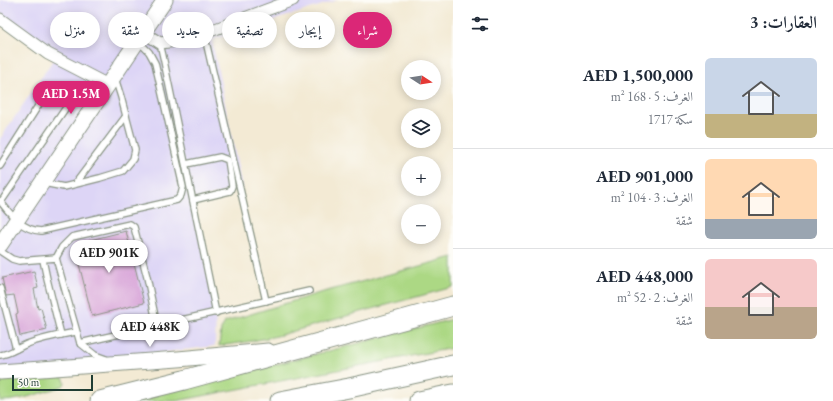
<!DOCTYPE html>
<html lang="ar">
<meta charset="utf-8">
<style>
:root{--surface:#fff;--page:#f6f6f7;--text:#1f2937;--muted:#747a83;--line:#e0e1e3;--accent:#db2777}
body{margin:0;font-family:"EB Garamond",Amiri,serif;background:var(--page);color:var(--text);direction:rtl;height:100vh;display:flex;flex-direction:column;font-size:15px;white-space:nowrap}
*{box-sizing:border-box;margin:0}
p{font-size:13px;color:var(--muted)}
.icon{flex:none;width:22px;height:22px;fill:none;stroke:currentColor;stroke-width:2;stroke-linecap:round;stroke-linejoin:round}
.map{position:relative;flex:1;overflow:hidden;direction:ltr}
.details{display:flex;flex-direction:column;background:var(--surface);width:380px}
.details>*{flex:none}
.top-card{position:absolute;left:12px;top:12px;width:380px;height:36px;direction:rtl;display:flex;gap:8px}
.needle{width:26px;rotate:102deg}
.fabs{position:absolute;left:401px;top:60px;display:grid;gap:8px}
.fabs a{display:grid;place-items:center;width:40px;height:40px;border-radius:50%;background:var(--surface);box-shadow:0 2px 10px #0003;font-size:20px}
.scale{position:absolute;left:12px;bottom:10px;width:81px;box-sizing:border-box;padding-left:4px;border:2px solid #1f3d34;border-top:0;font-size:11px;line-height:14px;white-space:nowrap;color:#1f3d34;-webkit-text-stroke:3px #fdfcf7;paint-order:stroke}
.price{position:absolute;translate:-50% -34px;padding:0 9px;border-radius:14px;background:#fff;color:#222;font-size:13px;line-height:26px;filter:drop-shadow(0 1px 2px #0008)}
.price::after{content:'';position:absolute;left:50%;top:24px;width:12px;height:9px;margin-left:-6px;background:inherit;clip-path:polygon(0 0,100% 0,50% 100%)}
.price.on{background:var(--accent);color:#fff}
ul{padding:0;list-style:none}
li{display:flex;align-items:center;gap:12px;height:100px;padding:0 16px}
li+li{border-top:1px solid var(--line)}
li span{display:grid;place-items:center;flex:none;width:112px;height:80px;border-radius:6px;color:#555}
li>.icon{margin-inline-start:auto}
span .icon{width:48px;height:48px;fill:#fffc;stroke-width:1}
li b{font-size:17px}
h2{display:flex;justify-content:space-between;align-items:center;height:48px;padding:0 16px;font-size:17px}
.pill{padding:0 14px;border-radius:18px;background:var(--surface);box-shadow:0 2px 10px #0003;font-size:14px;line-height:36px}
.pill.on{background:var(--accent);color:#fff}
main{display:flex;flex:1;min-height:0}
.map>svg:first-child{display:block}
</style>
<main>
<section class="details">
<h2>العقارات: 3<svg class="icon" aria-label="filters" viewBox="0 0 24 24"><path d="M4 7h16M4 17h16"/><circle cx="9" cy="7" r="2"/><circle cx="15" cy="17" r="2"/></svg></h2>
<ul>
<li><span style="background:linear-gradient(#c9d6e8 70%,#c2b280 0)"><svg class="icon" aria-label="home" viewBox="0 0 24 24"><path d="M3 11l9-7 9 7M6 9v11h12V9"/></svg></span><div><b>AED 1,500,000</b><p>الغرف: 5 · 168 m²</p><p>سكة 1717</p></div></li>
<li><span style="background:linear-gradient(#ffd9b3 75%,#9aa5b1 0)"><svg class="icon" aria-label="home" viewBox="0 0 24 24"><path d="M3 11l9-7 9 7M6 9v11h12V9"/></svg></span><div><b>AED 901,000</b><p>الغرف: 3 · 104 m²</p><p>شقة</p></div></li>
<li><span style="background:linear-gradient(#f6c9c9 60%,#b9a48a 0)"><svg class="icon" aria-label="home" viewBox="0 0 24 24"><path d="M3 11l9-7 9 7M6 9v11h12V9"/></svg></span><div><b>AED 448,000</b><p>الغرف: 2 · 52 m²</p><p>شقة</p></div></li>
</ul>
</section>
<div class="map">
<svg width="453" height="401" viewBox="0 0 453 401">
<rect width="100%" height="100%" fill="#fdfcf7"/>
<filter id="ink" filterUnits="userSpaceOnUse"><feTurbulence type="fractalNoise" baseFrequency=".025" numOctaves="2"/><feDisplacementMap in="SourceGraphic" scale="8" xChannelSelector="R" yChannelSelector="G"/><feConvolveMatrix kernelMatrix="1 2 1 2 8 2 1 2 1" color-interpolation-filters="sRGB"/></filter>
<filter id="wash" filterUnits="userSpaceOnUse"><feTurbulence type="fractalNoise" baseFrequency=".012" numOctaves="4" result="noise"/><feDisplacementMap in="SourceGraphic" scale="16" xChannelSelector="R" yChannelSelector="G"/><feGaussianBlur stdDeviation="0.9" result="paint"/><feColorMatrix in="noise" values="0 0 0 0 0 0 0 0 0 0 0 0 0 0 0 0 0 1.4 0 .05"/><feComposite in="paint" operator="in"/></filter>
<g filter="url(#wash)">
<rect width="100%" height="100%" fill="#f3ead4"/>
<polygon fill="#ddd5f6" points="0,0 338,0 212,40 242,188 193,200 216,313 215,346 0,372 0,139 55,57 0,19"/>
<g fill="#acd884" stroke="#668a5c">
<polygon points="453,257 453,287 350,315 277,336 252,341 219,346 221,330 225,322 316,294"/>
<polygon points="453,319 453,348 176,401 127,401 274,365"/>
<path d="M 62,376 L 64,379 L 65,383 L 63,386 C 43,392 21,401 0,401 L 0,380 Z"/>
</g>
<g id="blocks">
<g fill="#d49bd5">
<polygon points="126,231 144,303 92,316 74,244"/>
<polygon points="34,271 38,288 34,289 38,309 41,308 47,330 20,336 16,314 18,313 14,295 6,296 2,278"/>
</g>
</g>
</g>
<g filter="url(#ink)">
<use href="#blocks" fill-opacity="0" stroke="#899484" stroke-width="1"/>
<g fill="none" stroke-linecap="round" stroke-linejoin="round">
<defs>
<g id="lane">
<polyline points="204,33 266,301"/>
<polyline points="160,43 164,61 216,313"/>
<polyline points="186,164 220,157 228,160 232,186 230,191 193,200"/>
<polyline points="0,166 45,95 65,88 99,94"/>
<polyline points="44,183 64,187 100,178 123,171 133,159 135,150 121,97 115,78"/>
<polyline points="75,184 126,116"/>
<path d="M 0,201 C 11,215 22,230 41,231 L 177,200 L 181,195 L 183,187 L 155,63 L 149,52 L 138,41"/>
<polyline points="1,202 78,90"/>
<polyline points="0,251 12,259 19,261 56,258 80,343 95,355 106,359"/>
<polyline points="56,258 62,247 72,237 130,224 134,227 147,277 157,326"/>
<polyline points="43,260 47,279 61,335"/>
<polyline points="0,288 16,349"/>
<polyline points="80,343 309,291"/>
<path d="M 0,355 C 10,354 17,348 27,344 C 42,338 60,335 76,332"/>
</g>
<g id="street">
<polyline points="0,19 48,54 108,85"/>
<polyline points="143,32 160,43 186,40 293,0"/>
</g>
<g id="secondary">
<polyline points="0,245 165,0"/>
<polyline points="0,372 178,359 268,351"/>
</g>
<g id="highway">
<polyline points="100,401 184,380 453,306"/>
<polyline points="280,401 349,388 453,365"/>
<polyline points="419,401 453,394"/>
</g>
</defs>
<use href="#lane" stroke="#899484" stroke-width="8"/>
<use href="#street" stroke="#899484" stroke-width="13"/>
<use href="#secondary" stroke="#899484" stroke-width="17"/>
<use href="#highway" stroke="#899484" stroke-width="21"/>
<use href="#lane" stroke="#fff" stroke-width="5.5"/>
<use href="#street" stroke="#fff" stroke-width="11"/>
<use href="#secondary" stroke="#fff" stroke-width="15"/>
<use href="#highway" stroke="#fff" stroke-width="19"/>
</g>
</g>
</svg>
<div class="fabs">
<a><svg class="needle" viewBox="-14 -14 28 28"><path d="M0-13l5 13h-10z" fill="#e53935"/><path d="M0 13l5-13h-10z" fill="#747a83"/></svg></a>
<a><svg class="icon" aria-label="layers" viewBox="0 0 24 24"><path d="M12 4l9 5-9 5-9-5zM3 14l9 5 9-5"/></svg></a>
<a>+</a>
<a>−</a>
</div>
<div class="scale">50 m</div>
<b class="price on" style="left:71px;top:115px">AED 1.5M</b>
<b class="price" style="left:109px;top:274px">AED 901K</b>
<b class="price" style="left:150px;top:348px">AED 448K</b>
<div class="top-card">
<a class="pill on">شراء</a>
<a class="pill">إيجار</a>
<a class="pill">تصفية</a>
<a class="pill">جديد</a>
<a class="pill">شقة</a>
<a class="pill">منزل</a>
</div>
</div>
</main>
